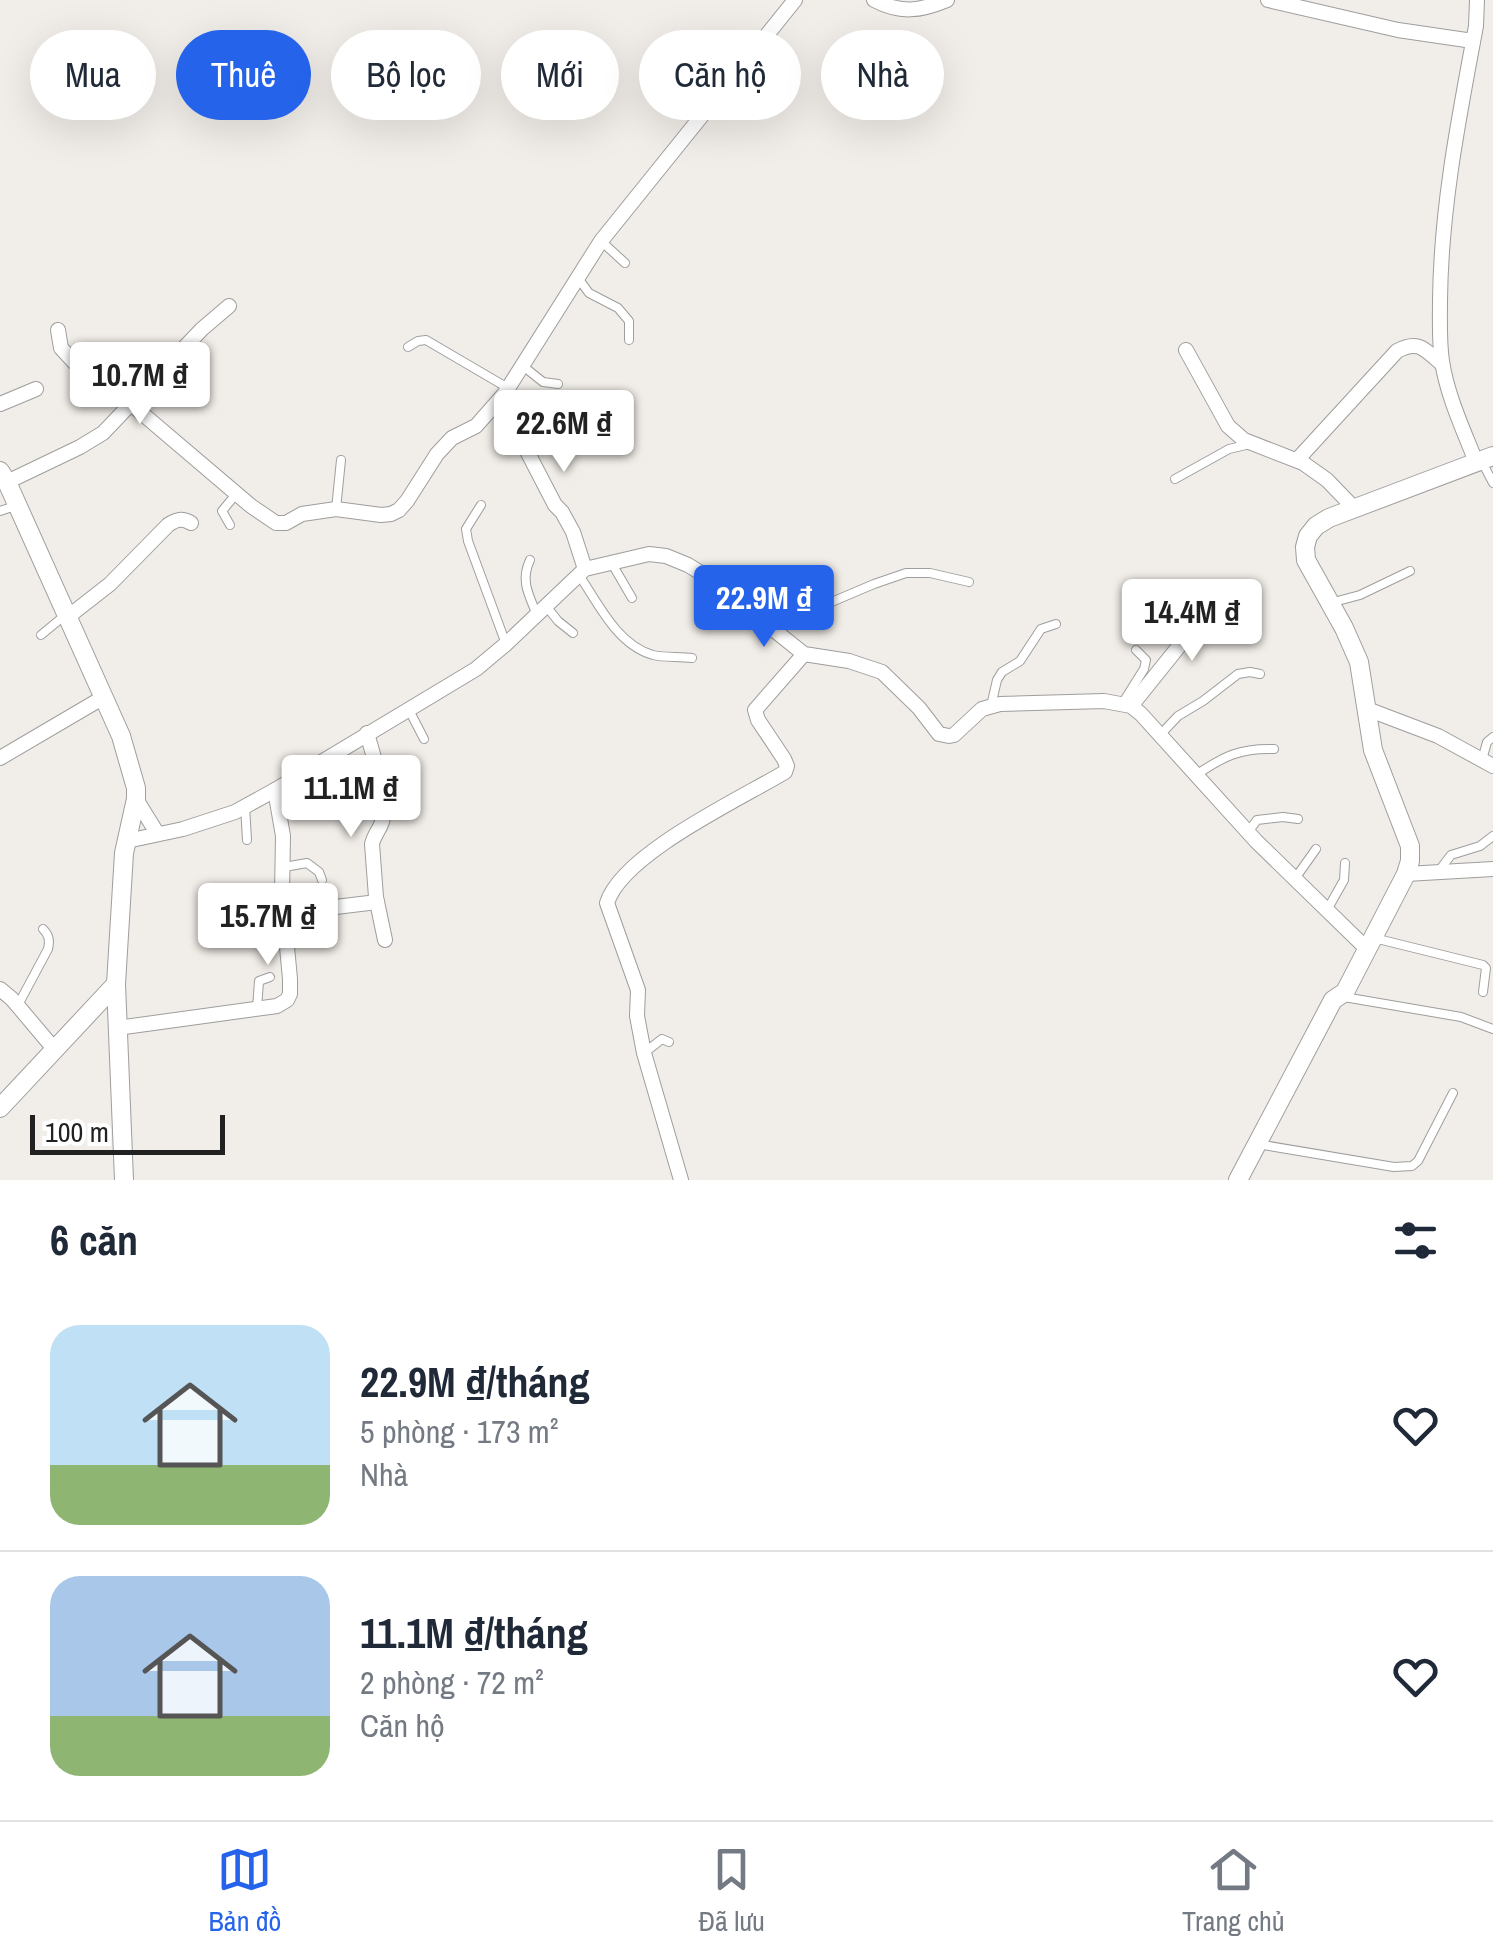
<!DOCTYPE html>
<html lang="vi">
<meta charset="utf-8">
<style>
:root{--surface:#fff;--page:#f6f6f7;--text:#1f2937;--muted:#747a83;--line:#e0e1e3;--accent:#2563eb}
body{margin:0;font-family:"Archivo Narrow",sans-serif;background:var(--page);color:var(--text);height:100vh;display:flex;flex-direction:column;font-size:38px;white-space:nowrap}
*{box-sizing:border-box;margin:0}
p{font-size:32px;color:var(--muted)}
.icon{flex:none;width:55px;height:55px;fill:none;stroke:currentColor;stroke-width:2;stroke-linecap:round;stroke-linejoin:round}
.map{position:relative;height:1180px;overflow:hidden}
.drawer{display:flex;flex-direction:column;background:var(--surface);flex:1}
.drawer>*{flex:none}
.hud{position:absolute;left:30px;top:30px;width:1435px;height:90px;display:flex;gap:20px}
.scale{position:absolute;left:30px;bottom:25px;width:195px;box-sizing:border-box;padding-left:10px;border:5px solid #212121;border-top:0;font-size:28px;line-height:35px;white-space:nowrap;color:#212121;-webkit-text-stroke:8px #fff;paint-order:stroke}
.price{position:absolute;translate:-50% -85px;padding:0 22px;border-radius:10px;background:#fff;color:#222;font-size:32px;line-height:65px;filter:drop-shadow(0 2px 5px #0008)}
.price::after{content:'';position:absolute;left:50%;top:60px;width:30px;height:22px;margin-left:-15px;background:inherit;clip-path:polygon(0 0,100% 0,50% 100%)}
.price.selected{background:var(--accent);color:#fff}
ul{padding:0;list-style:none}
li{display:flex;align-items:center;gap:30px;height:250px;padding:0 50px}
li+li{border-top:2px solid var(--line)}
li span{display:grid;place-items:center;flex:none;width:280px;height:200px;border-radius:30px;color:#555}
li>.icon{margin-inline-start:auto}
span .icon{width:120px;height:120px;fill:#fffc;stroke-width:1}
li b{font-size:42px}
h2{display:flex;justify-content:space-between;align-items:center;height:120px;padding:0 50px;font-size:42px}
.pill{padding:0 35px;border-radius:45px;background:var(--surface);box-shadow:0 10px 40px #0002;font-size:35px;line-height:90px}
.pill.selected{background:var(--accent);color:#fff}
.dock{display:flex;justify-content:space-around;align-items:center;height:140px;border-top:2px solid var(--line);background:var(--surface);font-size:28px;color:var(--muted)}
.dock a{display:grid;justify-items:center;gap:5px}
.dock .selected{color:var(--accent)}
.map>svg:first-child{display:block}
</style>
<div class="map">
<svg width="1493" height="1180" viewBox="0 0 1493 1180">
<rect width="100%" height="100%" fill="#f1ede8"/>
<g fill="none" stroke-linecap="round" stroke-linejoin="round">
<defs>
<g id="service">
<polyline points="601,241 625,263"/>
<polyline points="578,278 589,293 618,308 629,321 629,340"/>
<polyline points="408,347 418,341 426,340 508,388"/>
<polyline points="523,366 543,382 558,384"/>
<polyline points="156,377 169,385 186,386"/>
<polyline points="1481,460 1493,483"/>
<polyline points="1175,479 1229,449 1246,445"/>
<polyline points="481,505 466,529 468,541 506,644"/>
<polyline points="336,509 341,460"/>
<polyline points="0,511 18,505"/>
<polyline points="230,525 222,511 237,493"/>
<path d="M 530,560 C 520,581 529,595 537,615"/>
<polyline points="611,562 632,598"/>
<path d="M 579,575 C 598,603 617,645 653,655 C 665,658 680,656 692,658"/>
<polyline points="1330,603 1360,595 1410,571"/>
<polyline points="546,606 558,621 573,633"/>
<polyline points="775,632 815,609 874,584 906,573 930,573 969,582"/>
<polyline points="41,635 64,616"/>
<polyline points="1122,704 1144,669 1146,660 1136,650"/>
<polyline points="991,706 997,680 1002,672 1020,661 1041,629 1056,624"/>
<polyline points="408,708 424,739"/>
<polyline points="1160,735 1178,716 1203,701 1238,674 1250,672 1260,674"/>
<polyline points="1482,760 1487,742 1493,737"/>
<path d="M 1196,775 C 1224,756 1240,748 1274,749"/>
<polyline points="245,806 247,840"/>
<polyline points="1248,832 1257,820 1283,817 1298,819"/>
<polyline points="284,867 307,863 319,872 322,880"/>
<polyline points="1438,872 1451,855 1480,846 1493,836"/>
<polyline points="1294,880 1316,849"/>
<polyline points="1327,910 1344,880 1345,863"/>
<polyline points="1374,938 1483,965 1486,968 1483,992"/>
<polyline points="1344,997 1461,1017 1493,1029"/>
<path d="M 18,1005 L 48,949 C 50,940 49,935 43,929"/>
<polyline points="257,1009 259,981 270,977"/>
<polyline points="644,1053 662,1039 669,1042"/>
<polyline points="1257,1144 1394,1167 1412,1166 1418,1161 1453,1093"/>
</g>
<g id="minor">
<path d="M 874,0 C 901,14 920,11 947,0"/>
<polyline points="1268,0 1398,30 1473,41"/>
<polyline points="58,330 61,348 74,362 131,404 251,506 276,523 286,523 302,514 336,509 381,515 391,514 399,510 407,501 437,454 452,438 476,426 505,393 601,241 795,0"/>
<polyline points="1186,350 1228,426 1244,440 1303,463 1327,480 1354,508"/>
<polyline points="505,393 528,453 555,505 562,512 573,532 585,569"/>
<polyline points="0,404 36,389"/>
<path d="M 1297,460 L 1397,351 C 1419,339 1425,350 1442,364"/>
<path d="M 1476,462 C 1463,429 1447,395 1442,361 C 1439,341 1440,320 1440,300 C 1441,207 1459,117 1476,26 L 1477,0"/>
<polyline points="7,482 80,447 103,433 202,329 229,306"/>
<path d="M 69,616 L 110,584 L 168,525 C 177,519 182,518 191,523"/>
<polyline points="1131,706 1192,630 1212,622 1231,605"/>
<polyline points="1367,709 1438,736 1493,766"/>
<path d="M 367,733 C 373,756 389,800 382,822 C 379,831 374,835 372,844 L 376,897 L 385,940"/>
<polyline points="0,758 104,697"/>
<polyline points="136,799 157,833"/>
<polyline points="127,841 183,829 235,812 275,790 476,669 506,644 585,569 649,554 666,556 688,565 709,578 804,654 849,661 882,672 919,708 939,734 949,736 954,735 982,709 1000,704 1104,701 1131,706 1141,714 1256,841 1367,949"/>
<polyline points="1406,874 1493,869"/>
<polyline points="286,913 377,902"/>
<polyline points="0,989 12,999 55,1050"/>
<polyline points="117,1028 277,1006 287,1000 290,994 290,979 282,894 283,836 275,790"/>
<path d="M 681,1180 L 644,1053 L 637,1016 L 638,990 L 607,903 C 622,854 740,799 785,772 L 787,766 L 784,759 L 758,720 L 755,710 L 804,654"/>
</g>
<g id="tertiary">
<polyline points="0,471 7,482 121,736 136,788 136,799 124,853 116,984 124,1180"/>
<polyline points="0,1108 116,984"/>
<polyline points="1238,1180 1333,1000 1345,992 1406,874 1410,861 1410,846 1373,750 1359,662 1344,628 1306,560 1305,547 1308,536 1316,526 1329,518 1493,456"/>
</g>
</defs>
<use href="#service" stroke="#9e9e9e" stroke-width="10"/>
<use href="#minor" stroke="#9e9e9e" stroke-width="16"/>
<use href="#tertiary" stroke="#9e9e9e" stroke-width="20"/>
<use href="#service" stroke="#fff" stroke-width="8"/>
<use href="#minor" stroke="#fff" stroke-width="14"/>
<use href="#tertiary" stroke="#fff" stroke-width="18"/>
</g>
</svg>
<div class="scale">100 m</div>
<b class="price" style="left:140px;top:427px">10.7M ₫</b>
<b class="price" style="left:564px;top:475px">22.6M ₫</b>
<b class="price selected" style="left:764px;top:650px">22.9M ₫</b>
<b class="price" style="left:1192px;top:664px">14.4M ₫</b>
<b class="price" style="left:351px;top:840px">11.1M ₫</b>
<b class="price" style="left:268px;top:968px">15.7M ₫</b>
<div class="hud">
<a class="pill">Mua</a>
<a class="pill selected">Thuê</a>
<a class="pill">Bộ lọc</a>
<a class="pill">Mới</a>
<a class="pill">Căn hộ</a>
<a class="pill">Nhà</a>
</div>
</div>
<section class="drawer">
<h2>6 căn<svg class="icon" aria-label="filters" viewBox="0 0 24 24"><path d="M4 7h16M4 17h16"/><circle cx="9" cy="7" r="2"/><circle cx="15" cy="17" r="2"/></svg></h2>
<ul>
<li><span style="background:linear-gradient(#bfe0f5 70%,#8fb573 0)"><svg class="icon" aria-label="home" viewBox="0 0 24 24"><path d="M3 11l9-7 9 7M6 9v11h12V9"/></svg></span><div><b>22.9M ₫/tháng</b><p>5 phòng · 173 m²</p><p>Nhà</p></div><svg class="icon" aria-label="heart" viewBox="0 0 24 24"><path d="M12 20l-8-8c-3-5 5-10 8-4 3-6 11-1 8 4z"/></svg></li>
<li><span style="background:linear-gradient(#a9c7e8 70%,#8fb573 0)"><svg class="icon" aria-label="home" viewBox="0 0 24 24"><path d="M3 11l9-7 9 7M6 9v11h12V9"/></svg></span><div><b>11.1M ₫/tháng</b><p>2 phòng · 72 m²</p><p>Căn hộ</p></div><svg class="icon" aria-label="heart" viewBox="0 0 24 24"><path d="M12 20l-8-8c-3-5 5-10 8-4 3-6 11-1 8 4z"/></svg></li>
</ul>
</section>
<nav class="dock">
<a class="selected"><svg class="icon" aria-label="map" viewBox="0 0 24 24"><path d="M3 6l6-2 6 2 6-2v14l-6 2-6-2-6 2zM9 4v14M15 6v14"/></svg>Bản đồ</a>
<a><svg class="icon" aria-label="saved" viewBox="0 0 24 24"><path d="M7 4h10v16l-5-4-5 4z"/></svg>Đã lưu</a>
<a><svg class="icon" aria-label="home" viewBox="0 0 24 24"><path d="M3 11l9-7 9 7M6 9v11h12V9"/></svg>Trang chủ</a>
</nav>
